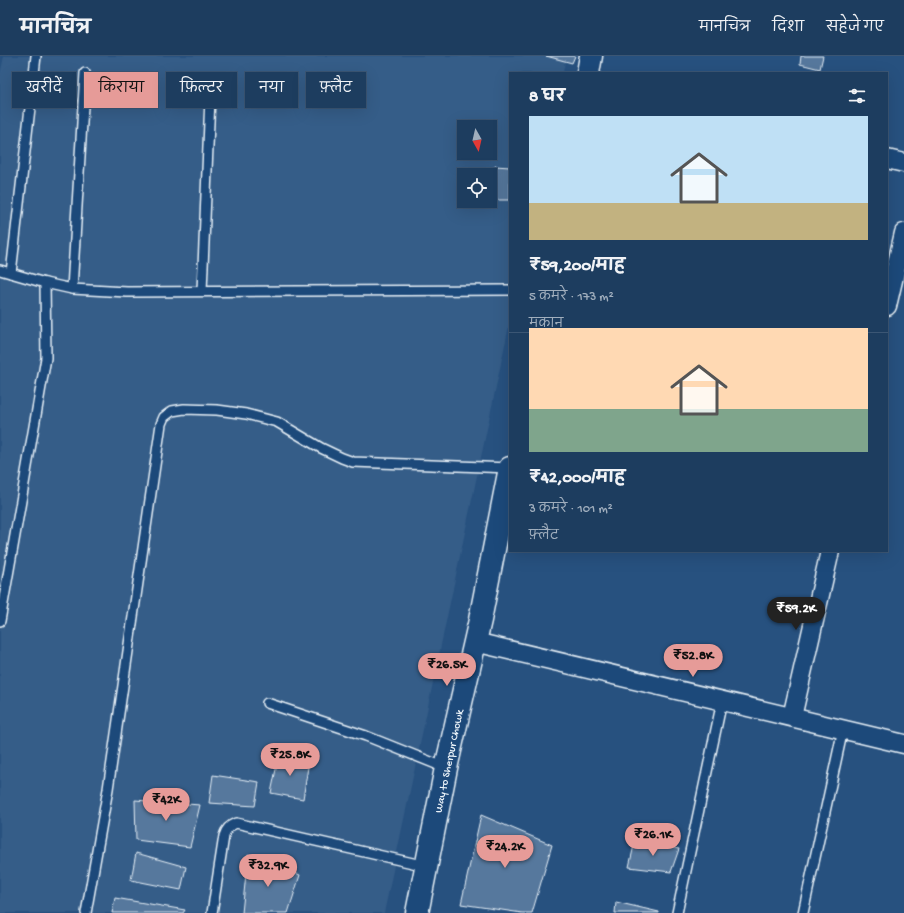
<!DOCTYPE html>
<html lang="hi">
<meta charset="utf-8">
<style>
:root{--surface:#1d3d5f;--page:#2a4868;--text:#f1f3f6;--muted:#a0aebd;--line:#3b5674;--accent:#e69b98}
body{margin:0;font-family:"Gochi Hand","Playpen Sans Deva",sans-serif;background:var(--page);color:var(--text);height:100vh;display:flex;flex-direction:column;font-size:15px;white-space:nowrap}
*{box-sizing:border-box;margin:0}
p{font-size:13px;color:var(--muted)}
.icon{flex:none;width:22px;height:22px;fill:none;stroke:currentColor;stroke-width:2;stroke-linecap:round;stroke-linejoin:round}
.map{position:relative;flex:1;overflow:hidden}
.panel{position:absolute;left:509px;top:16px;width:379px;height:480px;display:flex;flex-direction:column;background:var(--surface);border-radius:0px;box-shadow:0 4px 16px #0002,0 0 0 1px var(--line)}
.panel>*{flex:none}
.hud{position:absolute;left:12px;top:16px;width:380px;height:36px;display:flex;gap:8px}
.needle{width:26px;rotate:172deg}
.tools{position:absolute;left:457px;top:64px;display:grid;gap:8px}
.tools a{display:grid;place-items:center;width:40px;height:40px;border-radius:0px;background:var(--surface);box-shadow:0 4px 16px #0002,0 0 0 1px var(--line);font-size:20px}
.price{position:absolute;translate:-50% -34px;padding:0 9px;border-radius:14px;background:var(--accent);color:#111;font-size:13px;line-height:26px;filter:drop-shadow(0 1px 2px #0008)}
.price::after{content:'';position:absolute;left:50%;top:24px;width:12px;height:9px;margin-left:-6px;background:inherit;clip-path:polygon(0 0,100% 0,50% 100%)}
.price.selected{background:#222;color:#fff}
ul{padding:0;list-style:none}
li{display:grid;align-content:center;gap:8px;height:212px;padding:0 20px}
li+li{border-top:1px solid var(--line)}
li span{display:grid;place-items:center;height:124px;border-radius:0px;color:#555}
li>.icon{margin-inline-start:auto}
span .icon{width:72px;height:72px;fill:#fffc;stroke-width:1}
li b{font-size:17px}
h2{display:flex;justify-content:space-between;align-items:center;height:48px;padding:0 20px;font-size:17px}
.pill{padding:0 14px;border-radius:0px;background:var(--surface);box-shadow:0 4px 16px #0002,0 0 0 1px var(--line);font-size:14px;line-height:36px}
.pill.selected{background:var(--accent);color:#111}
header{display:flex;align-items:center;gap:24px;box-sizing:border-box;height:56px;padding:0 20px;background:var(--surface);border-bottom:1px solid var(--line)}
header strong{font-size:19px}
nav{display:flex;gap:22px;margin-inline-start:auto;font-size:14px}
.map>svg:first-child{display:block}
</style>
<header>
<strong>मानचित्र</strong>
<nav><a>मानचित्र</a><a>दिशा</a><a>सहेजे गए</a></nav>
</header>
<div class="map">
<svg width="904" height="857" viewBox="0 0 904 857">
<rect width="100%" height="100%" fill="#27517f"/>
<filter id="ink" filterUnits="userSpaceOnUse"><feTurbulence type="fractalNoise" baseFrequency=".025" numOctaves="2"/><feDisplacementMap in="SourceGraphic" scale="8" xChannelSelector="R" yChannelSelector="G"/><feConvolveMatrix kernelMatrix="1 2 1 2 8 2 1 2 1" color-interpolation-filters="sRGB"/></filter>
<g filter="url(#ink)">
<path fill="#355d88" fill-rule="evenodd" d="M 4,0 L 566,0 L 563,17 L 510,17 L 510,265 L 384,857 L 0,857 L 0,19 ZM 464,71 L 490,71 L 490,97 L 464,97 ZM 464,119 L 490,119 L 490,145 L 464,145 Z"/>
<g fill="#57789d" stroke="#e8f1f8">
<polygon points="546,0 575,0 572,7"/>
<polygon points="801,0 823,0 820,13 800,8"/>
<polygon points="495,110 510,111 510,144 490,144 490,131"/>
<polygon points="280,694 308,711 303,743 271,737"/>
<polygon points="213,719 259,726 255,750 209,747"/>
<polygon points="135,744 200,749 190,791 136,784"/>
<polygon points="481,759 552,789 532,857 522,857 461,848"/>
<polygon points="635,785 679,793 671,816 629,811"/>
<polygon points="136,797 186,811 181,834 131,824"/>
<polygon points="248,798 300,819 288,857 242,857"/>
<polygon points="115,842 185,854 183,857 112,857"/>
<polygon points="616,846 659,856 659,857 615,857"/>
</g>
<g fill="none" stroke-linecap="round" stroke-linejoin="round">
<defs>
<g id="service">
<polyline points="0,214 45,227 72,233 127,236 510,234"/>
<polyline points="11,217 36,0"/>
<polyline points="72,233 85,17"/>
<polyline points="202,235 210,42"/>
<polyline points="0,565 46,302 45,227"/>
<polyline points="267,647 366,680 446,712"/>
<polyline points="86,857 108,733 161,368 164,361 172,355 184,353 217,354 246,358 277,366 321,392 342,402 353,406 510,412"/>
<path d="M 212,857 L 224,780 C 226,773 229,770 236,767 L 426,810"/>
<polyline points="677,857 722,645"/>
<polyline points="803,857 843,673"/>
</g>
<g id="minor">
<polyline points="887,103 904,107"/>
<polyline points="887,250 904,177"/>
<polyline points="475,586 904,688"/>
<polyline points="792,661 830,495"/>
</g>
<g id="tertiary">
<polyline points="588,17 591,0"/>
<polyline points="417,857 446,712 480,564 510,412"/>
</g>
</defs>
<use href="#service" stroke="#e8f1f8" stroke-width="12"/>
<use href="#minor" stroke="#e8f1f8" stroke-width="21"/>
<use href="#tertiary" stroke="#e8f1f8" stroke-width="25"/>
<use href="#service" stroke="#1f4a7a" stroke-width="9"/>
<use href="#minor" stroke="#1f4a7a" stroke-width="18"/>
<use href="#tertiary" stroke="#1f4a7a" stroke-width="22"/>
</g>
</g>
<g text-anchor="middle" stroke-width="3.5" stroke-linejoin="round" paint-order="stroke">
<g font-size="11" fill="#e8f1f8" stroke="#1f4a7a">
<text transform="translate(448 705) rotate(-78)" y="4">Way to Sherpur Chowk</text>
</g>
</g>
</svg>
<div class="tools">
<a><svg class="needle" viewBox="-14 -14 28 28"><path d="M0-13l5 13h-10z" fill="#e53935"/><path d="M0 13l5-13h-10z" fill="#a0aebd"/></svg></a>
<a><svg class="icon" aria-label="locate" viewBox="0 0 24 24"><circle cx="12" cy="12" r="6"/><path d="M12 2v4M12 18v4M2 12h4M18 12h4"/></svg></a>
</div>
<b class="price selected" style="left:796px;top:575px">₹59.2K</b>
<b class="price" style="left:693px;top:622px">₹52.8K</b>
<b class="price" style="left:447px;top:631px">₹26.5K</b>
<b class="price" style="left:290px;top:721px">₹25.8K</b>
<b class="price" style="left:166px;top:766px">₹42K</b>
<b class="price" style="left:653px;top:801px">₹26.1K</b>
<b class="price" style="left:505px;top:813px">₹24.2K</b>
<b class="price" style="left:268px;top:832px">₹32.9K</b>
<div class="hud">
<a class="pill">खरीदें</a>
<a class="pill selected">किराया</a>
<a class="pill">फ़िल्टर</a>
<a class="pill">नया</a>
<a class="pill">फ़्लैट</a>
</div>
<section class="panel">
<h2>8 घर<svg class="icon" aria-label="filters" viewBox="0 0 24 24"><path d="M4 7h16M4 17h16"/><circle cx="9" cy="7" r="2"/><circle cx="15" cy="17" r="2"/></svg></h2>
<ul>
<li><span style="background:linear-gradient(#bfe0f5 70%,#c2b280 0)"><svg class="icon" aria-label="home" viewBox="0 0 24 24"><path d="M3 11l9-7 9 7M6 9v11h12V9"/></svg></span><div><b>₹59,200/माह</b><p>5 कमरे · 173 m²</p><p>मकान</p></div></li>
<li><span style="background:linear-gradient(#ffd9b3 65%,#7fa58c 0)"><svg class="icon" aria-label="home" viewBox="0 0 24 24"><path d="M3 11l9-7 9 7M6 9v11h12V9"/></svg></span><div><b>₹42,000/माह</b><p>3 कमरे · 101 m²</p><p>फ़्लैट</p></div></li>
</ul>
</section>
</div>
